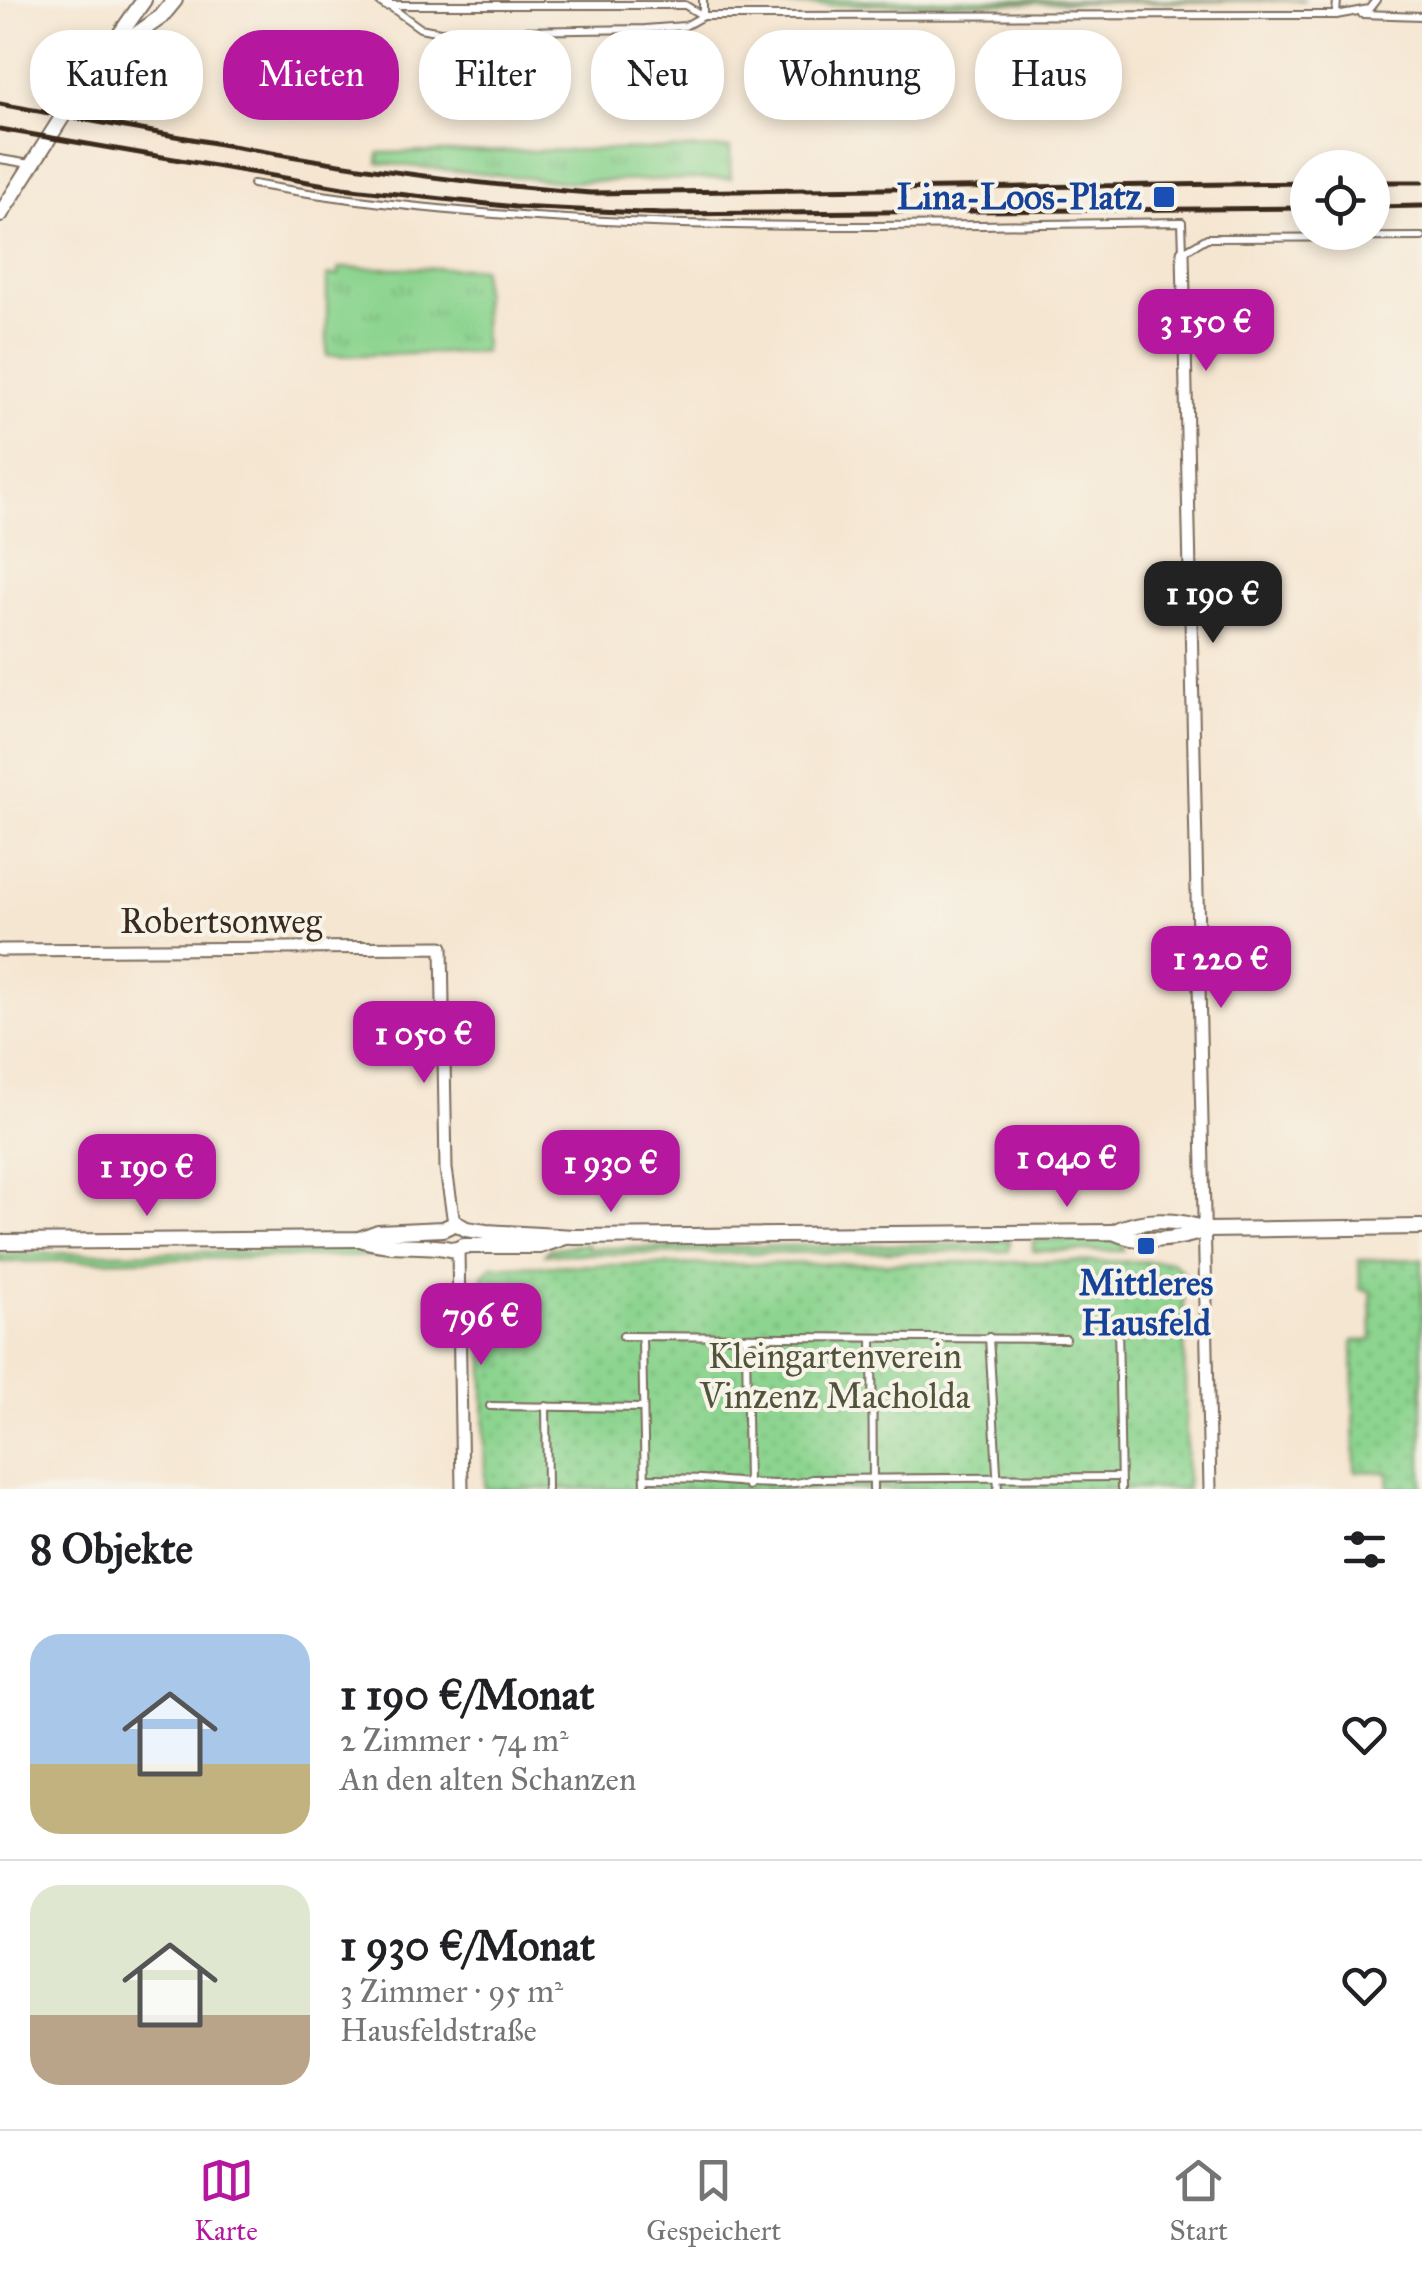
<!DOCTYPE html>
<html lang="de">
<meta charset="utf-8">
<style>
:root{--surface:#fff;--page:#f6f6f6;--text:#202124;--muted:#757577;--line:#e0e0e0;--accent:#b5179e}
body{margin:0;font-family:"IM FELL Great Primer",serif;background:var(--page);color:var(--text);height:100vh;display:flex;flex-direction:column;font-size:38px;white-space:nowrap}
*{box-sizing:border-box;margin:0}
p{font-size:32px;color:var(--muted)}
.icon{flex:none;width:55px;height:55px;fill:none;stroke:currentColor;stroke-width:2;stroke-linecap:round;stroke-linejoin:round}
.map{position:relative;height:1489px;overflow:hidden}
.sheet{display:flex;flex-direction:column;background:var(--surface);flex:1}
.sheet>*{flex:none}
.hud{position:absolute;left:30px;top:30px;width:1362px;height:90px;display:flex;gap:20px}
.controls{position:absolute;left:1290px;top:150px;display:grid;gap:20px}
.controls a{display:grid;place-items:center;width:100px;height:100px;border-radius:50%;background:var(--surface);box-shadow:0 5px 15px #0003;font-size:50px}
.price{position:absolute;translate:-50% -85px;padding:0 22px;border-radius:20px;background:var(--accent);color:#fff;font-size:32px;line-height:65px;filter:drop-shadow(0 2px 5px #0008)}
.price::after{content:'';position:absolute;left:50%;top:60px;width:30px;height:22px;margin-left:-15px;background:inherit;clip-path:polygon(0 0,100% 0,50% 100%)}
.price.active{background:#222;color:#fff}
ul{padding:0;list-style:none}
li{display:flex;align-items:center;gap:30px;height:250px;padding:0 30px}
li+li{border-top:2px solid var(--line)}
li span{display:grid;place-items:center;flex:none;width:280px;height:200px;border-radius:30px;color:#555}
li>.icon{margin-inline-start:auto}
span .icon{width:120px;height:120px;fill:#fffc;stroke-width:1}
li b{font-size:42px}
h2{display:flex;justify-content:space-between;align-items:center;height:120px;padding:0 30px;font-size:42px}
.pill{padding:0 35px;border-radius:40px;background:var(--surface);box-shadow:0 5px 15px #0003;font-size:35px;line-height:90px}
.pill.active{background:var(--accent);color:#fff}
.menu{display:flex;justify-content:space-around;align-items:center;height:140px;border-top:2px solid var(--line);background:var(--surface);font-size:28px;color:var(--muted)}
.menu a{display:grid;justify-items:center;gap:5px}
.menu .active{color:var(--accent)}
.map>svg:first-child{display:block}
</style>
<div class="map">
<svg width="1422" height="1489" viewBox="0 0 1422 1489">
<defs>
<pattern id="grass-tufts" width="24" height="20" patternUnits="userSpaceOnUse" patternTransform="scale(2.5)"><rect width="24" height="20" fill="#8cd48f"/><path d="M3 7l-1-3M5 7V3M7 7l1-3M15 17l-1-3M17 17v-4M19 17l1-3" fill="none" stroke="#7ab67b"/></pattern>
<pattern id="garden-dots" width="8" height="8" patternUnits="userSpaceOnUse" patternTransform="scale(2.5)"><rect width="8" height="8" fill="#8cd48f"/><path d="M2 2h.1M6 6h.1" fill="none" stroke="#7ab67b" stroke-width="1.8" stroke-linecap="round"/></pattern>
</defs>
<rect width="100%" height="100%" fill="#f7f3e8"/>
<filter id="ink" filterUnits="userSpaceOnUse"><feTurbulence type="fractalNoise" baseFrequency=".01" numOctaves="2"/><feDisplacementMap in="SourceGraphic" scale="20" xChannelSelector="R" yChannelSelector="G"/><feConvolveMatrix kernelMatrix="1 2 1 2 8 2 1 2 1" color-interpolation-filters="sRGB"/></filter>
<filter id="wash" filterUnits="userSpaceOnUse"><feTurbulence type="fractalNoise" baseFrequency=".0048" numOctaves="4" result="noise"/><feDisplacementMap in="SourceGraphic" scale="40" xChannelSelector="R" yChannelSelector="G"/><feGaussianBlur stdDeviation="2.25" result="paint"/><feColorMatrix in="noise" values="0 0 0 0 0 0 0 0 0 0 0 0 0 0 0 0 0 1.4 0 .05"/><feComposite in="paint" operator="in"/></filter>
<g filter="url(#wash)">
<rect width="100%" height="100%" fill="#f5e6d1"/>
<g fill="url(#grass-tufts)" stroke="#647f56" stroke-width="2.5">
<polygon points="723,0 1306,0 744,6"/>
<polygon points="730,148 731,178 567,182 378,163 379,153"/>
<polygon points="339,268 482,268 484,352 327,356 327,276 339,275"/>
<polygon points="1101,1239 1123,1243 1123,1251 1033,1251 1033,1240"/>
<polygon points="995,1240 1010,1240 1009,1251 545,1254 549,1249 587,1244 588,1248 993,1244"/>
<polygon points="317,1246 370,1250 370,1256 0,1262 0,1254 314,1251"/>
</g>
<g fill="url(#garden-dots)" stroke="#647f56" stroke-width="2.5">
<polygon points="1422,1259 1422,1489 1389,1489 1388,1472 1355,1471 1353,1341 1372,1340 1371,1291 1360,1289 1359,1260"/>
<polygon points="1171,1261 1183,1272 1187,1489 485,1489 483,1276 492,1266"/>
</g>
</g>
<g filter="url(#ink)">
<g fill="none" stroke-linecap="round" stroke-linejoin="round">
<defs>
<g id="service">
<polyline points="703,0 703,16"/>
<polyline points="388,5 420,28 440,32 645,29 685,26 703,16 1336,15 1369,9 1376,0"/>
<polyline points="388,5 685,5 703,16"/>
<polyline points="1362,14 1422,16"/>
<polyline points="1336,15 1337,0"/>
<polyline points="0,159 30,164"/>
<path d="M 253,184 C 559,238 872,226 1182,222 L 1183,252 L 1207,238 L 1422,237"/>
<polyline points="1118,1323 1121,1489"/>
<polyline points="623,1336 1066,1339"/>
<polyline points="989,1337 998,1489"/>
<polyline points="872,1338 873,1489"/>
<polyline points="642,1339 645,1489"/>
<polyline points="746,1339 748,1486"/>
<polyline points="490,1406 643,1408"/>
<polyline points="546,1406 547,1489"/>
<path d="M 645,1478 C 663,1478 682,1478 701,1479 C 729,1481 789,1489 812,1479 L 1120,1477"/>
</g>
<g id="minor">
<polyline points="381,0 387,4"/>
<polyline points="1183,252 1210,1489"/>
<polyline points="0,950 442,947 446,1169 454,1223"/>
<polyline points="458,1250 462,1489"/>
</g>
<g id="tertiary">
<polyline points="113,51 161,17 175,0"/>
<polyline points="0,215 66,111 144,0"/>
<path d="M 1113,1232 C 1141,1218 1177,1218 1206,1230"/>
<path d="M 360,1239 C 391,1250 425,1242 455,1250 L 464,1246 L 540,1246 L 566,1237"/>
<path d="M 0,1242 L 359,1239 L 378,1232 L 443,1229 L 456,1223 L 466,1229 L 486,1232 L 574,1237 L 1113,1232 C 1140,1245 1178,1240 1206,1230 L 1422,1227"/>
</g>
</defs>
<use href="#service" stroke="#7c6c5d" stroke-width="10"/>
<use href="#minor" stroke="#7c6c5d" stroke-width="15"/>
<use href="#tertiary" stroke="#7c6c5d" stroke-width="18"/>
<use href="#service" stroke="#fff" stroke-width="6"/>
<use href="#minor" stroke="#fff" stroke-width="11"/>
<use href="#tertiary" stroke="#fff" stroke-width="14"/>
<g stroke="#3b2a1e" stroke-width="5">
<path d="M 0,104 C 197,140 391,179 591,193 L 1308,183"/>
<polyline points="0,129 343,188 515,207 663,214 1308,208"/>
<polyline points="1372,182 1422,182"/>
<polyline points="1372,207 1422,206"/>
</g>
</g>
</g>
<g fill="#1a4fb4" stroke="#f7f3e8" stroke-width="4">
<rect x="1152" y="185" width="24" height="24" rx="5"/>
<rect x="1136" y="1236" width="20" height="20" rx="5"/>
</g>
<g text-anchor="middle" stroke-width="8" stroke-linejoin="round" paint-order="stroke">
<g font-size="35" font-weight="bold" fill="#164399" stroke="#f7f3e8" text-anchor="end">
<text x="1142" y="209">Lina-Loos-Platz</text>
<text x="1146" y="1295" text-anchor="middle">Mittleres<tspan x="1146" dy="40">Hausfeld</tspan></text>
</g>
<g font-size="35" fill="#3b2a1e" stroke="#f7f3e8">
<text x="221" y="933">Robertsonweg</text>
</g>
<g font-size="35" fill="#4f543a" stroke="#f7f3e8">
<text x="835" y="1368">Kleingartenverein<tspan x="835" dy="40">Vinzenz Macholda</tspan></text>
</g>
</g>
</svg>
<div class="controls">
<a><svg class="icon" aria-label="locate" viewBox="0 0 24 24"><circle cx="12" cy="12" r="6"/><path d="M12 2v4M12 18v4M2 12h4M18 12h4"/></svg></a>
</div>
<b class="price" style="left:1206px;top:374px">3 150 €</b>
<b class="price active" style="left:1213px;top:646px">1 190 €</b>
<b class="price" style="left:1221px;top:1011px">1 220 €</b>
<b class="price" style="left:424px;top:1086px">1 050 €</b>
<b class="price" style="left:1067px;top:1210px">1 040 €</b>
<b class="price" style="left:611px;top:1215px">1 930 €</b>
<b class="price" style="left:147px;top:1219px">1 190 €</b>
<b class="price" style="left:481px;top:1368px">796 €</b>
<div class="hud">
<a class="pill">Kaufen</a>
<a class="pill active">Mieten</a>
<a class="pill">Filter</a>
<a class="pill">Neu</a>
<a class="pill">Wohnung</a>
<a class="pill">Haus</a>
</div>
</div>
<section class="sheet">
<h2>8 Objekte<svg class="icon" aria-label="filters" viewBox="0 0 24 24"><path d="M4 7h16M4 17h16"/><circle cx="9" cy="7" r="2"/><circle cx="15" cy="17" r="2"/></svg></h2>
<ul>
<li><span style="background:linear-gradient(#a9c7e8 65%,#c2b280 0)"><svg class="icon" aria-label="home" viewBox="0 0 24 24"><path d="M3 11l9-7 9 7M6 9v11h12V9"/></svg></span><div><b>1 190 €/Monat</b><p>2 Zimmer · 74 m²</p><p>An den alten Schanzen</p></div><svg class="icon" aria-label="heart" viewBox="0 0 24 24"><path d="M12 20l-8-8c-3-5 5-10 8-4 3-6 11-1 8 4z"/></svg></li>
<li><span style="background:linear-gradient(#dfe7d0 65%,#b9a48a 0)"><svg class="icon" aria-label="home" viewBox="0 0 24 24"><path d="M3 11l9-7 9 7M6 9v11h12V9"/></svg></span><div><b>1 930 €/Monat</b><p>3 Zimmer · 95 m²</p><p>Hausfeldstraße</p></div><svg class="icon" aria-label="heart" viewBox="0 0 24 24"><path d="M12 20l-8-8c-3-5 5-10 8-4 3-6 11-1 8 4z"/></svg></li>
</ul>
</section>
<nav class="menu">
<a class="active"><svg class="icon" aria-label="map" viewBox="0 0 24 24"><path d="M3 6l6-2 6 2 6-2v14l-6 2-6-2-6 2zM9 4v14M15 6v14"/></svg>Karte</a>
<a><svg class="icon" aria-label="saved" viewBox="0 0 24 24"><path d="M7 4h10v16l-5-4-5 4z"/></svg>Gespeichert</a>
<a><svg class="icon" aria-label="home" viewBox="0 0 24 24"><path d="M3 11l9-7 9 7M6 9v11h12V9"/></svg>Start</a>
</nav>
